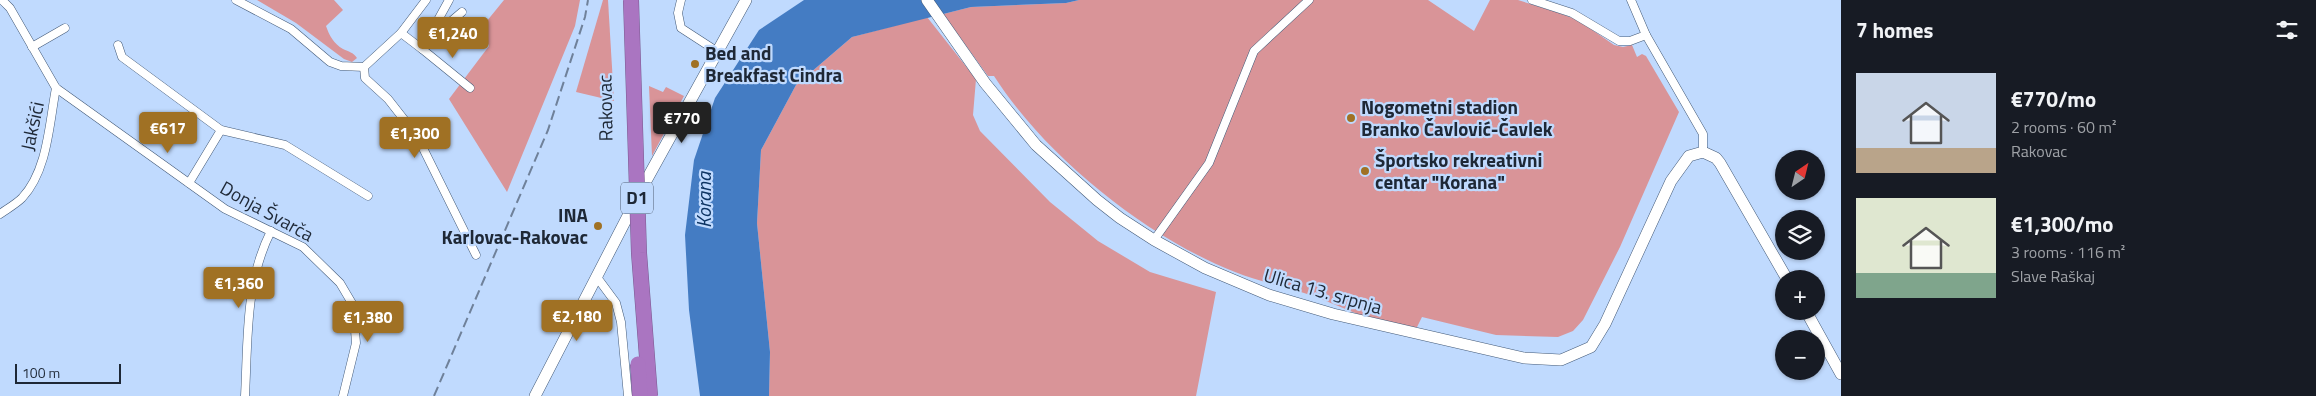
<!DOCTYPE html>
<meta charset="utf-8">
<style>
:root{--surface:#171b24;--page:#20242c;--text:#f1f3f6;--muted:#9ea1a6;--accent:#a07124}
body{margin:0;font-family:"Titillium Web",sans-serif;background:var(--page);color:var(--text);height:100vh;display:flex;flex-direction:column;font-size:19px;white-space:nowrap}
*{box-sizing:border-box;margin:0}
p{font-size:16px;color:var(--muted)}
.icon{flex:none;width:28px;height:28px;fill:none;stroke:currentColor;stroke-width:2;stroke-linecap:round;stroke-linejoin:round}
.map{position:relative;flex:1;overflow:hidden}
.side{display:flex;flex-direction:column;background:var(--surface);width:475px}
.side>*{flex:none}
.needle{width:32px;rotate:35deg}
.buttons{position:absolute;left:1775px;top:150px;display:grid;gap:10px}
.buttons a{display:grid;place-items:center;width:50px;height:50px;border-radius:50%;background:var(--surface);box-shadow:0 1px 4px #0004;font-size:25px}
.scale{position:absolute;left:15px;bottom:12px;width:106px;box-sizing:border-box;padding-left:5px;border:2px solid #1e2836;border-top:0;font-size:14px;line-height:18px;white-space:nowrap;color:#1e2836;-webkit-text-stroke:4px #c0dafe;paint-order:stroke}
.price{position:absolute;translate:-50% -42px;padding:0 11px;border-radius:5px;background:var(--accent);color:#fff;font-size:16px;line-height:32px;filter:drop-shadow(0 1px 2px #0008)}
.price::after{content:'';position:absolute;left:50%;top:30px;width:15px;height:11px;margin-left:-8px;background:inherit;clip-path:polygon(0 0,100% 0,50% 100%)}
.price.on{background:#222;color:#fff}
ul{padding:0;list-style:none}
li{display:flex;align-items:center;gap:15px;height:125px;padding:0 15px}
li span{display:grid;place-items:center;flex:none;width:140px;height:100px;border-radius:0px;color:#555}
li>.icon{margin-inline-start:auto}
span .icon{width:60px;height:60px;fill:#fffc;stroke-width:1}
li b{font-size:21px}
h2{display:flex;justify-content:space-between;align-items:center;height:60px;padding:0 15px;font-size:21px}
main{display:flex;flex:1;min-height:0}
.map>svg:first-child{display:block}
</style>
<main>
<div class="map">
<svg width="1841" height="396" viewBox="0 0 1841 396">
<rect width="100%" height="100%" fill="#c0dafe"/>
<g fill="#d99498">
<path d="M 257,0 L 334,0 L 343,10 L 326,26 C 329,35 334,44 343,49 C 349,52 353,52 357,58 L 352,62 L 344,59 L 296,23 Z"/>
<polygon points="504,0 580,0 575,26 507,192 449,99 489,46 482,27"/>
<polygon points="603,0 608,0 614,101 576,92"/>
<path d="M 1079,0 L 1428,0 L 1474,31 L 1490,0 L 1518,0 L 1556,12 L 1578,20 L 1614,45 L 1623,47 L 1632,45 L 1637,57 L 1642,54 L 1646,56 L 1679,112 L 1620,247 L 1583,320 L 1573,331 L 1558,337 L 1496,335 L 1422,317 L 1416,329 C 1400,325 1383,323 1368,318 C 1347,310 1326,300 1304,293 C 1282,286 1258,281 1235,272 C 1146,237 1046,157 994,76 L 988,76 L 943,14 L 971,7 L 1066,3 Z"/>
<polygon points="927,17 976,79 973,115 980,131 1050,202 1098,241 1150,272 1216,292 1196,396 769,396 770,352 757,223 761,150 796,85 852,37"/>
<polygon points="649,86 663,92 666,87 684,96 652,156"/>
</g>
<polygon fill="#447cc3" points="804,0 1079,0 1066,3 971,7 852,37 796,85 761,150 757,223 770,352 769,396 700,396 689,310 685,235 694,160 715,98 759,30"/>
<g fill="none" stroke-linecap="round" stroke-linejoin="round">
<defs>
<g id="street">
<polyline points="2,0 10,8 56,88 225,209 303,247 340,283 353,305 356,343 343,396"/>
<polyline points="236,0 291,29 330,62 341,66 364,67"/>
<polyline points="681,0 678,13 681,28 718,52"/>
<polyline points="1532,0 1572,13 1619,41 1630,41 1646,35"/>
<polyline points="1631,0 1646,35 1703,134 1703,152"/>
<polyline points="401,33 422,49 449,0"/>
<polyline points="429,40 462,12"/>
<polyline points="118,45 122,57 221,130 285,145 368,196"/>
<polyline points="32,47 65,28"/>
<polyline points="422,49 470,88"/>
<polyline points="364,67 365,78 388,99 417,136 476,255"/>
<polyline points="364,67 401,33 426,0"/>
<polyline points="189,183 221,130"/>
<path d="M 0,214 C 7,209 16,204 22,198 C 48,170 49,124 56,88"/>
<polyline points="1154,240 1209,163 1254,51 1309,0"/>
<polyline points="596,276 616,303 621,322 628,396"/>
<path d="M 245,396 C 248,340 245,282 271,231"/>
</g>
<g id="secondary">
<polyline points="927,0 985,83 1036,145 1097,200 1120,218 1154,240 1205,268 1269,295 1333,314 1524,358 1561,360 1591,347 1605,324 1671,181 1689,156 1703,152 1716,158 1720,163 1787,279"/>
<polyline points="1806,311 1841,374"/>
<polyline points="535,396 647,179 746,0"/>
</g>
</defs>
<use href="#street" stroke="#435a78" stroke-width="9"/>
<use href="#secondary" stroke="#435a78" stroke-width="12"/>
<use href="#street" stroke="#fff" stroke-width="8"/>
<use href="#secondary" stroke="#fff" stroke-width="11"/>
<polyline stroke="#6f819a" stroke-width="2" stroke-dasharray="10 5" stroke-linecap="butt" points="434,396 548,130 585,17 588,0"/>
<defs>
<g id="highway-bridge">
<polyline points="631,0 639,253 650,396"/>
<polyline points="638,364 640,396"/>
</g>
</defs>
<use href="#highway-bridge" stroke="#795a90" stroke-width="16" stroke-linecap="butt"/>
<use href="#highway-bridge" stroke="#aa75c1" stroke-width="15"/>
</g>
<g fill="#a07124" stroke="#c0dafe" stroke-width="2">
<circle cx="695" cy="64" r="5"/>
<circle cx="1351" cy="118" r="5"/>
<circle cx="1365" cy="171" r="5"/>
<circle cx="598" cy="226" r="5"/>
</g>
<g text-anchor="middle" stroke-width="4.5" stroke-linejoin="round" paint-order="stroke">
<rect fill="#c0dafe" stroke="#4f5d72" stroke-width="1" x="621" y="182.5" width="32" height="31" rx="4"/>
<g font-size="18" font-weight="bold" fill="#1e2836">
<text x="637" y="204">D1</text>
</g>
<g font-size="19" font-weight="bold" fill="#1e2836" stroke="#c0dafe" text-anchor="start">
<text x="705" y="60">Bed and<tspan x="705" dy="22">Breakfast Cindra</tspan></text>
<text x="1361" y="114">Nogometni stadion<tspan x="1361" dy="22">Branko Čavlović-Čavlek</tspan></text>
<text x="1375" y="167">Športsko rekreativni<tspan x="1375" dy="22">centar "Korana"</tspan></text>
<text x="588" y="222" text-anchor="end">INA<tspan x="588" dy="22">Karlovac-Rakovac</tspan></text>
</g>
<g font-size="19" fill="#1e2836" stroke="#c0dafe">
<text transform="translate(605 108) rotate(-91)" y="7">Rakovac</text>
<text transform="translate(32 126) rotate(-78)" y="7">Jakšići</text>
<text transform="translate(267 211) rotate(29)" y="7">Donja Švarča</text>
<text transform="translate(1323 291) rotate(16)" y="7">Ulica 13. srpnja</text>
</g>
<g font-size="20" font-style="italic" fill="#0d3463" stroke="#c0dafe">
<text transform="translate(704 200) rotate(-90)" y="7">Korana</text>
</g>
</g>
</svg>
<div class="buttons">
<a><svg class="needle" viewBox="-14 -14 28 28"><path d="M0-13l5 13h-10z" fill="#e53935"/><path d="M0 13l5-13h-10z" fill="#9ea1a6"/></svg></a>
<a><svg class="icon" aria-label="layers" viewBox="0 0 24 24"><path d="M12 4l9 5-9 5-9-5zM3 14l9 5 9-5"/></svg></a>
<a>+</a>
<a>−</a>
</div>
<div class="scale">100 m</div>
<b class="price" style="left:453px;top:59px">€1,240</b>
<b class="price on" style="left:682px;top:144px">€770</b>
<b class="price" style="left:168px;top:154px">€617</b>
<b class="price" style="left:415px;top:159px">€1,300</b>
<b class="price" style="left:239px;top:309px">€1,360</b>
<b class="price" style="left:577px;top:342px">€2,180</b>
<b class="price" style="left:368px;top:343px">€1,380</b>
</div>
<section class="side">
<h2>7 homes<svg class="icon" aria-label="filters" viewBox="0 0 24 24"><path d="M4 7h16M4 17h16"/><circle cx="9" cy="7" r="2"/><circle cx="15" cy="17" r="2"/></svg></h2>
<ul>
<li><span style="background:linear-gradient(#c9d6e8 75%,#b9a48a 0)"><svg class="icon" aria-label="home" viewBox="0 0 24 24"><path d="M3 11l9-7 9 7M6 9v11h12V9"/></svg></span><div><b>€770/mo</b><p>2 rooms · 60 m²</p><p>Rakovac</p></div></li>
<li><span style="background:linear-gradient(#dfe7d0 75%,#7fa58c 0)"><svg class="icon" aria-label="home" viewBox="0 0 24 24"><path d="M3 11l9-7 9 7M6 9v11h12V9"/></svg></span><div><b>€1,300/mo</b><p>3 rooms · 116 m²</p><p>Slave Raškaj</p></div></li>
</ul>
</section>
</main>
